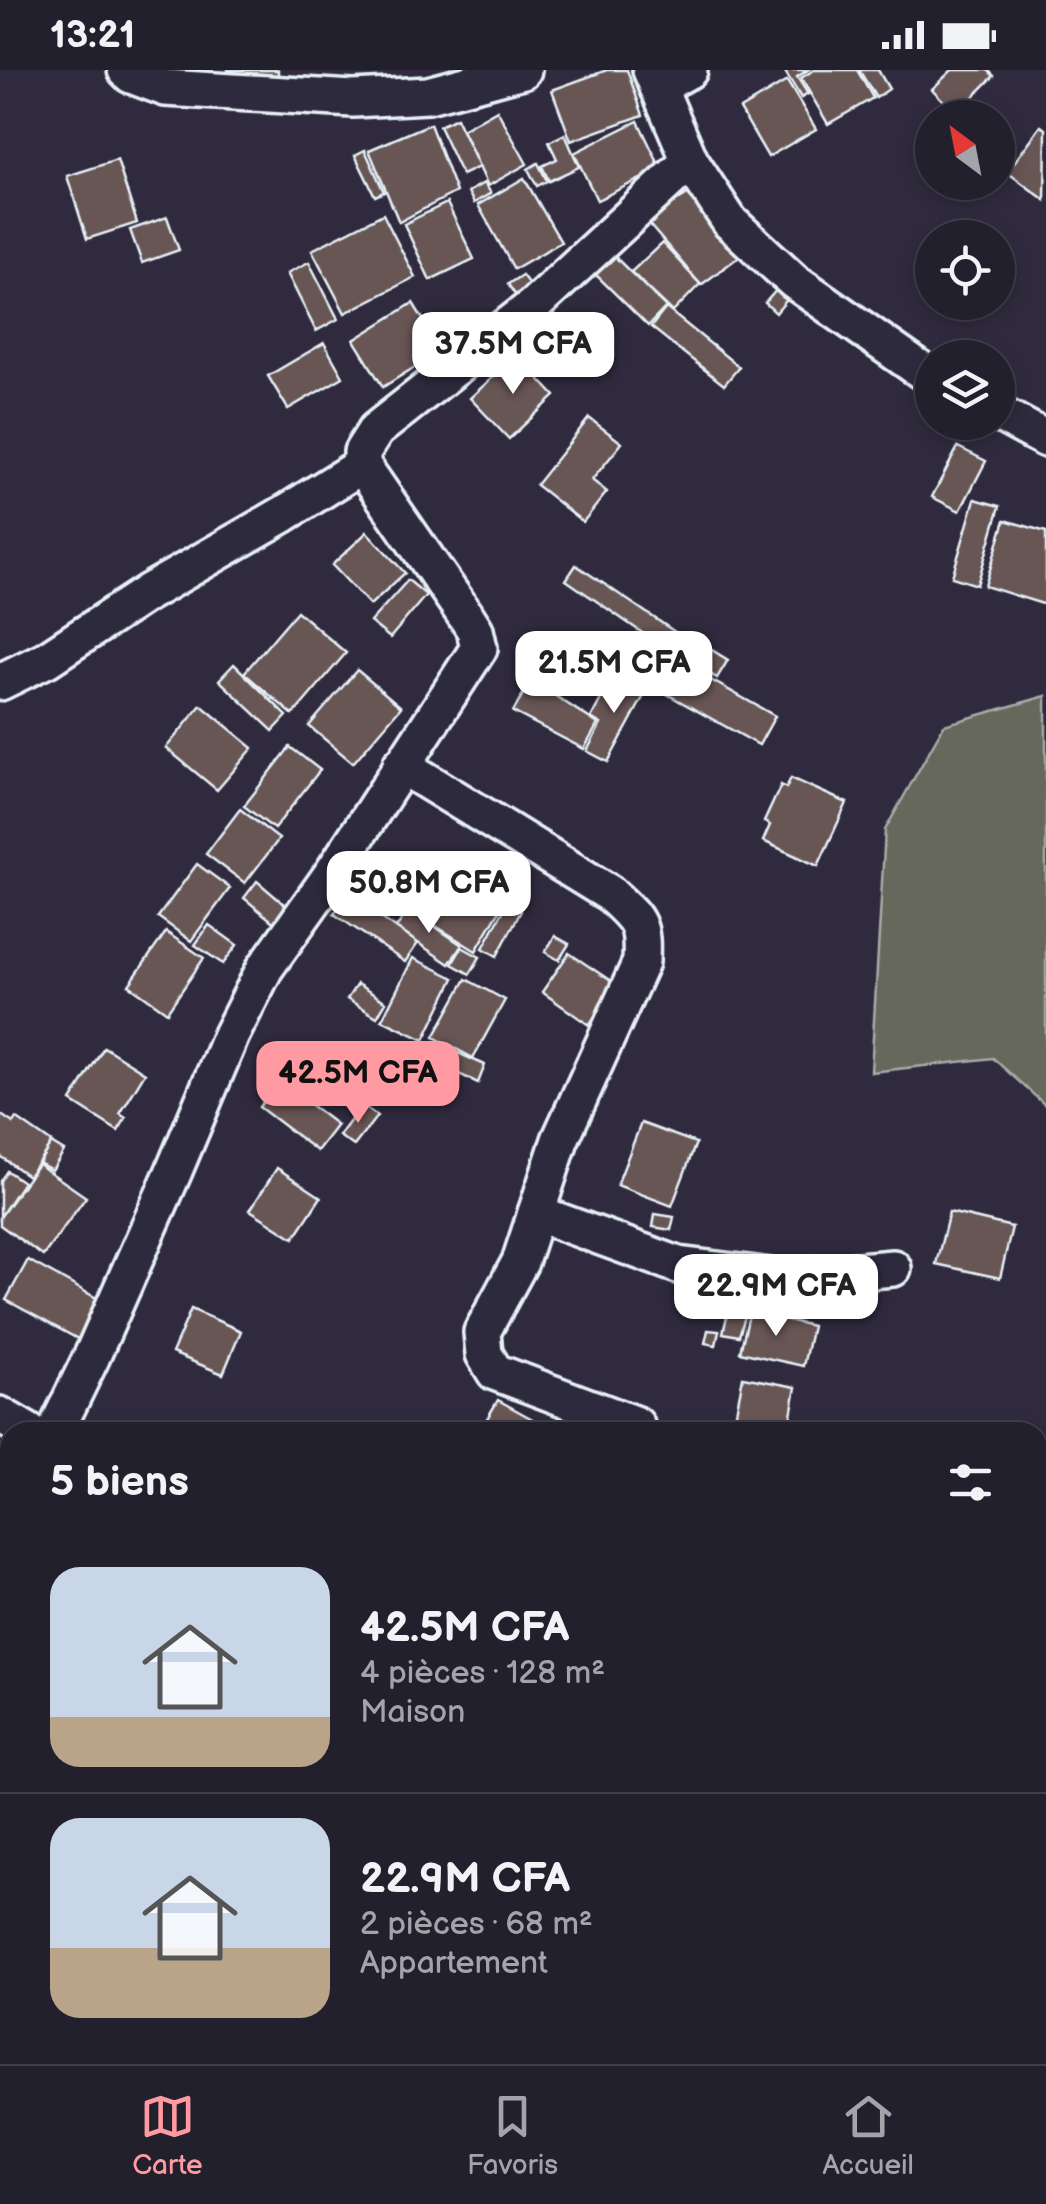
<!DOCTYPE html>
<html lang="fr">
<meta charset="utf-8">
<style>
:root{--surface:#23202e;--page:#2b2836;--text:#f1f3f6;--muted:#a3a3aa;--line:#403e4a;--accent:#ff9aa2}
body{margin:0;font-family:"Balsamiq Sans",sans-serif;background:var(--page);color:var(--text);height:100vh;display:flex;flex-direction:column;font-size:38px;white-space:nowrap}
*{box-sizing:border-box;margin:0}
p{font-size:32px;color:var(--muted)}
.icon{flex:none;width:55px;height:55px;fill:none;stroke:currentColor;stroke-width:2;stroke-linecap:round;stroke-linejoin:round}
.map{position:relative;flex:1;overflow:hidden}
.side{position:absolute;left:0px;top:1352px;width:1048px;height:642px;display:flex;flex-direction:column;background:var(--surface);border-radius:30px 30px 0 0;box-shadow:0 5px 15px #0003,0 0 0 2px var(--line)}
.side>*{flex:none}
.needle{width:65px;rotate:328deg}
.fabs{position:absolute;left:915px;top:30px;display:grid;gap:20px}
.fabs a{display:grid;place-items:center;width:100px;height:100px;border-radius:50%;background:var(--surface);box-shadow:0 5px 15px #0003,0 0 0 2px var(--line);font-size:50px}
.price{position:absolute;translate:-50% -85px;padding:0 22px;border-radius:20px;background:#fff;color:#222;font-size:32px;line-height:65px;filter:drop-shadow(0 2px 5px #0008)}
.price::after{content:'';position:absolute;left:50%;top:60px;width:30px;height:22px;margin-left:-15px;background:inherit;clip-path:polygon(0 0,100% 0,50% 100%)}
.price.on{background:var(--accent);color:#111}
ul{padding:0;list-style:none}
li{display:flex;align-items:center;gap:30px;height:250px;padding:0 50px}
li+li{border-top:2px solid var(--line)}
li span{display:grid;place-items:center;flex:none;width:280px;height:200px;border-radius:30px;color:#555}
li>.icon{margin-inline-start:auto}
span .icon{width:120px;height:120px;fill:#fffc;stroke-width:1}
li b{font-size:42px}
h2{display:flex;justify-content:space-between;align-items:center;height:120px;padding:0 50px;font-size:42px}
.status{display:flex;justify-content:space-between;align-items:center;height:70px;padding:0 50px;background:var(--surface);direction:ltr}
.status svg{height:28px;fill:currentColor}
.menu{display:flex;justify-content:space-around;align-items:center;height:140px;border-top:2px solid var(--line);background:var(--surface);font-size:28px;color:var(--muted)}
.menu a{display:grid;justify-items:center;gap:5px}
.menu .on{color:var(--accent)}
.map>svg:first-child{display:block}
</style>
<div class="status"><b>13:21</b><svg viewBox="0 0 49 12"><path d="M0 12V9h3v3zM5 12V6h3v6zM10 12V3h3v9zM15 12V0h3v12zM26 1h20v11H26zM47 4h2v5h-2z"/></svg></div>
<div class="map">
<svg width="1046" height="1994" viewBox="0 0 1046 1994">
<rect width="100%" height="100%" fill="#2f2a3d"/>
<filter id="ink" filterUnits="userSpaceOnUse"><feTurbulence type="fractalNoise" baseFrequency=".01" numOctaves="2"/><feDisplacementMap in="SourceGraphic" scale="20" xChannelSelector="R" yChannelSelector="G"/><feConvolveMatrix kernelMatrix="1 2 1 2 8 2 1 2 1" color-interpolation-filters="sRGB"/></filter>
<g filter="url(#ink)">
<g fill="#65685a" stroke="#a6aca9" stroke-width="2.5">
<polygon points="1046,626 1046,1036 993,988 871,1002 885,760 944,655"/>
<polygon points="1046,1507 1046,1994 894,1994 890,1985 1038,1985 1038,1512"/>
<polygon points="10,1955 10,1985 142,1985 140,1994 0,1994 0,1956"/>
</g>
<g fill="#675755" stroke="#e8f1f8" stroke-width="2.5">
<polygon points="228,0 278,0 278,11 227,9"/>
<polygon points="607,0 627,0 643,45 571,71 552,20"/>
<polygon points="784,0 808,0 797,7 808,24 801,28"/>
<polygon points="814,0 857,0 873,28 828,54 801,8"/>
<polygon points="859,0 878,0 889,19 876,28"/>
<polygon points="952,0 988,0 994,6 956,44 932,19"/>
<polygon points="787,11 816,59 768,87 740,39"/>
<polygon points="497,40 527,94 488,116 462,60"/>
<polygon points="456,48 479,97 462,105 439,56"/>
<polygon points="638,51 661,99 597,130 574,83"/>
<polygon points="430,54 456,122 399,152 369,80"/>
<polygon points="1041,56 1046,59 1045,130 1007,102"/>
<polygon points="565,64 579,97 549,111 542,96 557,89 549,72"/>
<polygon points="365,80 384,122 375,126 355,85"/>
<polygon points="117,90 137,153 87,169 67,106"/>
<polygon points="538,93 547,111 537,116 528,99"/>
<polygon points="524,108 561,172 514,199 478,135"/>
<polygon points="484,113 491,123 474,133 468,122"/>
<polygon points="693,120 740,186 701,215 647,152"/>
<polygon points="447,133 474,189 430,210 404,154"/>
<polygon points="383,144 415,207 345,243 312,180"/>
<polygon points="167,147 179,180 142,193 130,160"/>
<polygon points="662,173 700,214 673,242 631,202"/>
<polygon points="610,182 666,237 648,256 592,201"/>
<polygon points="309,192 338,249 316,261 287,203"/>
<polygon points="522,205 534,221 519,231 508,214"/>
<polygon points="779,217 790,226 776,243 765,233"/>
<polygon points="413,233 442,280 383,317 354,270"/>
<polygon points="666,238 739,297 724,315 651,257"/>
<polygon points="324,273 343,307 288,339 268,306"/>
<polygon points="517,285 555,326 509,369 470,328"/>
<polygon points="589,348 622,373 592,410 607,422 583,452 536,415"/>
<polygon points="958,377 986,391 960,441 932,427"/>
<polygon points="975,429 1000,436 977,515 952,507"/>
<polygon points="1005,450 1046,462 1046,535 985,516"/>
<polygon points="367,462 405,503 370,535 332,495"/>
<polygon points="576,495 678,564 667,580 566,510"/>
<polygon points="408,510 426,525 390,568 370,552"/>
<polygon points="297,541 346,583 293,645 244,603"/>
<polygon points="694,569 728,590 717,608 683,588"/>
<polygon points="234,594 287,646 273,661 219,610"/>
<polygon points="684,595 775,646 759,675 667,624"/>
<polygon points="357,600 401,637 353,693 309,656"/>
<polygon points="614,604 646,622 608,692 587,681 601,654 591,648"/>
<polygon points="531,610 598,654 584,679 513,642"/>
<polygon points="201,635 253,678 217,720 166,678"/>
<polygon points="290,677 320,700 274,759 244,736"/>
<polygon points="791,708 847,733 818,796 763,771 770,755 764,752 781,715 786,718"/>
<polygon points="240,739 279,769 245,813 206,784"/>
<polygon points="197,794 230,818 191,871 158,847"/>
<polygon points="466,801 508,826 476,881 434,855"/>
<polygon points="257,811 291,840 278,856 244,828"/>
<polygon points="347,825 418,873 405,892 334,844"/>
<polygon points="507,834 521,841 497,886 483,878"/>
<polygon points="409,839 462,875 449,894 396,858"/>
<polygon points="209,855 237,875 223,894 195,875"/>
<polygon points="166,862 204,888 167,942 129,915"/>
<polygon points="555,866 569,874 559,890 545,882"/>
<polygon points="462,877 480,887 470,904 452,894"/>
<polygon points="569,883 617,915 589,955 542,922"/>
<polygon points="413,888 454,908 424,970 382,950"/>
<polygon points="466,909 505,930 473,988 434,967"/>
<polygon points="357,914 386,932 377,947 347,929"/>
<polygon points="104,977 145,1003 120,1044 126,1048 118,1061 71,1031"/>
<polygon points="458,983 485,995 478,1013 450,1000"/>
<polygon points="279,1011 337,1055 317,1081 259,1037"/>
<polygon points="362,1035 377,1046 354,1076 339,1066"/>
<polygon points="0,1044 13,1053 16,1048 52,1073 28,1106 0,1086"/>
<polygon points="641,1053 696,1073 672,1136 617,1115"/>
<polygon points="51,1073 64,1081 52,1100 39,1093"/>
<polygon points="38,1094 86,1127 43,1186 0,1155 0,1147"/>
<polygon points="277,1098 321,1127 294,1168 250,1140"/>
<polygon points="7,1101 23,1112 0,1147 0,1111"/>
<polygon points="949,1142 1012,1157 1000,1208 936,1194"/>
<polygon points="655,1144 674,1147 671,1160 653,1157"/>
<polygon points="28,1190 100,1230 78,1269 6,1230"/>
<polygon points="191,1239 241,1261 223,1304 172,1283"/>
<polygon points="750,1241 812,1256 803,1296 740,1282"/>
<polygon points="728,1242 745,1246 739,1266 723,1263"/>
<polygon points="708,1260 719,1261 716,1275 705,1273"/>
<polygon points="743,1307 796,1317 788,1362 732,1362"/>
<polygon points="498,1330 556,1362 479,1362"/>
<polygon points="0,1715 10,1719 10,1744 0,1768"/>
</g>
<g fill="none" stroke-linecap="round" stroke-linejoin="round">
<defs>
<g id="street">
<polyline points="126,0 131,5 165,18 353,29 428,25 523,0"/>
<polyline points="651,0 690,91 730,152 794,211 932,308"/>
<polyline points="658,17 689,0"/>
<polyline points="998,343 1046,369"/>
<polyline points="0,612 47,589 147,523 284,444 362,395"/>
<path d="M 401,695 L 609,823 C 638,850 643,851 641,892 L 560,1070 L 520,1192 L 482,1262 L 484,1284 L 495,1302 L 636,1355"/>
<polyline points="536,1143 678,1195 779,1208 893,1198"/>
<polyline points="0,1345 29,1362"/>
<polyline points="55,1362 92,1286 173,1103 231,965 265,898 332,804 479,578 475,560 466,546 362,395 362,382 376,360 532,237 690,91"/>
<polyline points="0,1476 10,1455"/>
</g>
</defs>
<use href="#street" stroke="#e8f1f8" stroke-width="42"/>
<use href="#street" stroke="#2f2a3d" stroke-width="35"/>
</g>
</g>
</svg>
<div class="fabs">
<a><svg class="needle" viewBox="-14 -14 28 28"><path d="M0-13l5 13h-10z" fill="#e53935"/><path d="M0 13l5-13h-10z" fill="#a3a3aa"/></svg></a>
<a><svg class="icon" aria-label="locate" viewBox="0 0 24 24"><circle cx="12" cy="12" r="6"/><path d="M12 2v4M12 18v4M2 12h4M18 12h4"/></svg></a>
<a><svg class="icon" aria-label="layers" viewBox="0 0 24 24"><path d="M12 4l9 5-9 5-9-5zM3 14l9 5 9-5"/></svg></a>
</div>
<b class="price" style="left:513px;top:327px">37.5M CFA</b>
<b class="price" style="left:614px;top:646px">21.5M CFA</b>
<b class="price" style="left:429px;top:866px">50.8M CFA</b>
<b class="price on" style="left:358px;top:1056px">42.5M CFA</b>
<b class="price" style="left:776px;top:1269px">22.9M CFA</b>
<section class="side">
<h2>5 biens<svg class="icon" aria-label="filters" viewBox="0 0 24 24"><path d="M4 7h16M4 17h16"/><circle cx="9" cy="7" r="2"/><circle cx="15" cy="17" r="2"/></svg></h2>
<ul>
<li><span style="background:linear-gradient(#c9d6e8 75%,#b9a48a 0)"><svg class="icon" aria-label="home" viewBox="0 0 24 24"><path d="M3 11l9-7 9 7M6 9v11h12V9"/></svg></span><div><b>42.5M CFA</b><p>4 pièces · 128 m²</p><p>Maison</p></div></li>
<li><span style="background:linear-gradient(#c9d6e8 65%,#b9a48a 0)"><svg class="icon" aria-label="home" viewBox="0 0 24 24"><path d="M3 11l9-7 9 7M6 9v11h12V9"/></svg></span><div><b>22.9M CFA</b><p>2 pièces · 68 m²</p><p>Appartement</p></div></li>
</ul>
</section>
</div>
<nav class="menu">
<a class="on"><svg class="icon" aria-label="map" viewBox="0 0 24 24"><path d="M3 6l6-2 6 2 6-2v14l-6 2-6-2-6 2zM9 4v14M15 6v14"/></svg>Carte</a>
<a><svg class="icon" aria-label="saved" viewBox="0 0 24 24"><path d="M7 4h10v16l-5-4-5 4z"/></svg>Favoris</a>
<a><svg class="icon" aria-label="home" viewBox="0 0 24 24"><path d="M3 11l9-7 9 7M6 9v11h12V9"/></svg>Accueil</a>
</nav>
